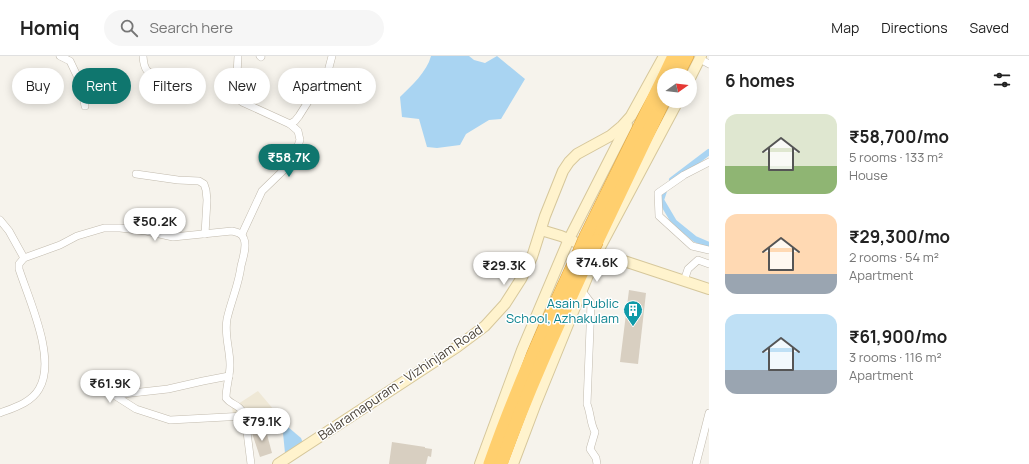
<!DOCTYPE html>
<meta charset="utf-8">
<style>
:root{--surface:#fff;--page:#f6f6f6;--text:#222;--muted:#767676;--line:#e0e0e0;--accent:#0f766e}
body{margin:0;font-family:Manrope,sans-serif;background:var(--page);color:var(--text);height:100vh;display:flex;flex-direction:column;font-size:15px;white-space:nowrap}
*{box-sizing:border-box;margin:0}
p{font-size:13px;color:var(--muted)}
.icon{flex:none;width:22px;height:22px;fill:none;stroke:currentColor;stroke-width:2;stroke-linecap:round;stroke-linejoin:round}
.map{position:relative;flex:1;overflow:hidden}
.panel{display:flex;flex-direction:column;background:var(--surface);width:320px}
.panel>*{flex:none}
.hud{position:absolute;left:12px;top:12px;width:380px;height:36px;display:flex;gap:8px}
.needle{width:26px;rotate:76deg}
.tools{position:absolute;left:657px;top:12px;display:grid;gap:8px}
.tools a{display:grid;place-items:center;width:40px;height:40px;border-radius:50%;background:var(--surface);box-shadow:0 2px 10px #0003;font-size:20px}
.price{position:absolute;translate:-50% -34px;padding:0 9px;border-radius:14px;background:#fff;color:#222;font-size:13px;line-height:26px;filter:drop-shadow(0 1px 2px #0008)}
.price::after{content:'';position:absolute;left:50%;top:24px;width:12px;height:9px;margin-left:-6px;background:inherit;clip-path:polygon(0 0,100% 0,50% 100%)}
.price.current{background:var(--accent);color:#fff}
ul{padding:0;list-style:none}
li{display:flex;align-items:center;gap:12px;height:100px;padding:0 16px}
li span{display:grid;place-items:center;flex:none;width:112px;height:80px;border-radius:12px;color:#555}
li>.icon{margin-inline-start:auto}
span .icon{width:48px;height:48px;fill:#fffc;stroke-width:1}
li b{font-size:17px}
h2{display:flex;justify-content:space-between;align-items:center;height:48px;padding:0 16px;font-size:17px}
.tag{padding:0 14px;border-radius:18px;background:var(--surface);box-shadow:0 2px 10px #0003;font-size:14px;line-height:36px}
.tag.current{background:var(--accent);color:#fff}
header{display:flex;align-items:center;gap:24px;box-sizing:border-box;height:56px;padding:0 20px;background:var(--surface);border-bottom:1px solid var(--line)}
header strong{font-size:19px}
nav{display:flex;gap:22px;margin-inline-start:auto;font-size:14px}
.search{width:280px;height:36px;background:var(--page);display:flex;align-items:center;gap:10px;box-sizing:border-box;padding:0 14px;border-radius:22px;color:var(--muted);font-size:15px}
main{display:flex;flex:1;min-height:0}
.map>svg:first-child{display:block}
</style>
<header>
<strong>Homiq</strong>
<div class="search"><svg class="icon" aria-label="search" viewBox="0 0 24 24"><circle cx="10" cy="10" r="6"/><path d="M15 15l6 6"/></svg>Search here</div>
<nav><a>Map</a><a>Directions</a><a>Saved</a></nav>
</header>
<main>
<div class="map">
<svg width="709" height="408" viewBox="0 0 709 408">
<rect width="100%" height="100%" fill="#f6f3ec"/>
<polygon fill="#efe8d6" points="258,335 274,354 252,367 235,369 232,352"/>
<g fill="#a9d4f2">
<path d="M 431,0 L 469,0 L 474,4 L 485,7 L 497,0 L 525,23 L 501,63 L 489,64 L 466,78 L 460,89 L 437,92 L 427,91 L 419,63 L 402,61 L 400,41 C 411,30 427,16 431,0 Z"/>
<polygon points="288,371 301,382 303,387 285,397 283,377"/>
</g>
<g fill="none" stroke-linecap="round" stroke-linejoin="round">
<g stroke="#a9d4f2" stroke-width="6">
<polyline points="672,124 709,96"/>
<polyline points="665,132 661,144 674,166 695,183 709,189"/>
</g>
</g>
<g fill="#d8cfc1">
<polygon points="629,234 646,237 638,308 620,306"/>
<polygon points="265,371 272,397 260,401 252,377"/>
<polygon points="392,386 425,391 425,392 432,393 431,401 428,400 426,408 389,408"/>
</g>
<g fill="none" stroke-linecap="round" stroke-linejoin="round">
<defs>
<g id="street">
<polyline points="60,0 70,5 80,26 85,50"/>
<path d="M 143,0 C 144,15 147,16 160,22"/>
<polyline points="238,0 236,37 237,42 242,46 290,68 295,65 299,60 311,41 326,23 332,0"/>
<polyline points="260,0 261,1"/>
<polyline points="700,3 709,8"/>
<polyline points="709,106 684,119 658,137 659,160 692,190 709,194"/>
<polyline points="136,118 178,124 199,125 204,128 206,134 207,144 205,178"/>
<polyline points="0,164 9,175 24,202"/>
<polyline points="242,178 262,135 292,106 300,84 298,75 290,68"/>
<polyline points="684,225 688,213 698,204 709,208"/>
<path d="M 582,235 L 591,247 L 587,348 C 591,358 590,367 595,376 L 590,393 L 596,402 L 597,408"/>
<polyline points="229,320 203,325 168,333 114,339 136,353 170,364 245,360"/>
<path d="M 0,357 C 13,352 31,347 39,333 C 57,303 29,244 19,213 L 19,208 L 24,202 L 60,189 L 77,180 L 104,172 L 120,172 L 146,175 L 173,181 L 232,175 C 237,176 242,177 244,183 C 247,190 243,202 241,210 C 239,228 231,245 227,263 C 224,279 230,293 230,309 C 230,320 226,331 226,342 C 232,350 239,347 245,360 L 251,408"/>
<polyline points="696,408 709,357"/>
</g>
<g id="secondary">
<polyline points="690,22 701,0"/>
<polyline points="541,174 561,180 575,186"/>
<polyline points="591,194 608,202 624,205 709,233"/>
<polyline points="278,408 457,291 485,270 505,248 521,223 532,201 545,160 563,115 569,106 577,98 610,80 622,70 631,60 664,0"/>
<polyline points="480,408 522,294 569,183 627,69"/>
<polyline points="513,408 536,347 597,197 678,45"/>
</g>
<g id="highway">
<polyline points="665,19 674,0"/>
<polyline points="677,19 687,0"/>
<polyline points="586,180 664,21"/>
<polyline points="597,185 664,44"/>
<path d="M 490,408 C 515,336 546,268 578,199"/>
<path d="M 501,408 C 526,338 557,270 588,203"/>
</g>
</defs>
<use href="#street" stroke="#c2bbae" stroke-width="8"/>
<use href="#secondary" stroke="#d6c79b" stroke-width="12"/>
<use href="#highway" stroke="#e0a43c" stroke-width="14"/>
<use href="#street" stroke="#fff" stroke-width="7"/>
<use href="#secondary" stroke="#fff3cd" stroke-width="10"/>
<use href="#highway" stroke="#ffcf6e" stroke-width="13"/>
<defs>
<g id="highway-bridge">
<polyline points="578,199 586,180"/>
<polyline points="588,203 597,185"/>
</g>
</defs>
<use href="#highway-bridge" stroke="#e0a43c" stroke-width="14" stroke-linecap="butt"/>
<use href="#highway-bridge" stroke="#ffcf6e" stroke-width="13"/>
</g>
<defs>
<symbol id="building-pin" viewBox="-11 -11 22 30"><path d="M0 17L-7.5 6A9.5 9.5 0 1 1 7.5 6Z" fill="#0f9aa8" stroke="#fff"/><path d="M-4-6H4V6H1V3H-1V6H-4ZM-2.5-4.3h1.7v1.8h-1.7ZM.8-4.3h1.7v1.8H.8ZM-2.5-1h1.7V.8h-1.7ZM.8-1h1.7V.8H.8Z" fill="#fff"/></symbol>
</defs>
<g fill-rule="evenodd">
<use href="#building-pin" x="622" y="243" width="22" height="30"/>
</g>
<g text-anchor="middle" stroke-width="3" stroke-linejoin="round" paint-order="stroke">
<g font-size="13" fill="#0d838f" stroke="#fff" text-anchor="end">
<text x="619" y="252">Asain Public<tspan x="619" dy="15">School, Azhakulam</tspan></text>
</g>
<g font-size="13" fill="#4b4439" stroke="#fff">
<text transform="translate(400 326) rotate(-34)" y="5">Balaramapuram - Vizhinjam Road</text>
</g>
</g>
</svg>
<div class="tools">
<a><svg class="needle" viewBox="-14 -14 28 28"><path d="M0-13l5 13h-10z" fill="#e53935"/><path d="M0 13l5-13h-10z" fill="#767676"/></svg></a>
</div>
<b class="price current" style="left:289px;top:122px">₹58.7K</b>
<b class="price" style="left:155px;top:186px">₹50.2K</b>
<b class="price" style="left:597px;top:227px">₹74.6K</b>
<b class="price" style="left:504px;top:230px">₹29.3K</b>
<b class="price" style="left:110px;top:348px">₹61.9K</b>
<b class="price" style="left:262px;top:386px">₹79.1K</b>
<div class="hud">
<a class="tag">Buy</a>
<a class="tag current">Rent</a>
<a class="tag">Filters</a>
<a class="tag">New</a>
<a class="tag">Apartment</a>
</div>
</div>
<section class="panel">
<h2>6 homes<svg class="icon" aria-label="filters" viewBox="0 0 24 24"><path d="M4 7h16M4 17h16"/><circle cx="9" cy="7" r="2"/><circle cx="15" cy="17" r="2"/></svg></h2>
<ul>
<li><span style="background:linear-gradient(#dfe7d0 65%,#8fb573 0)"><svg class="icon" aria-label="home" viewBox="0 0 24 24"><path d="M3 11l9-7 9 7M6 9v11h12V9"/></svg></span><div><b>₹58,700/mo</b><p>5 rooms · 133 m²</p><p>House</p></div></li>
<li><span style="background:linear-gradient(#ffd9b3 75%,#9aa5b1 0)"><svg class="icon" aria-label="home" viewBox="0 0 24 24"><path d="M3 11l9-7 9 7M6 9v11h12V9"/></svg></span><div><b>₹29,300/mo</b><p>2 rooms · 54 m²</p><p>Apartment</p></div></li>
<li><span style="background:linear-gradient(#bfe0f5 70%,#9aa5b1 0)"><svg class="icon" aria-label="home" viewBox="0 0 24 24"><path d="M3 11l9-7 9 7M6 9v11h12V9"/></svg></span><div><b>₹61,900/mo</b><p>3 rooms · 116 m²</p><p>Apartment</p></div></li>
</ul>
</section>
</main>
